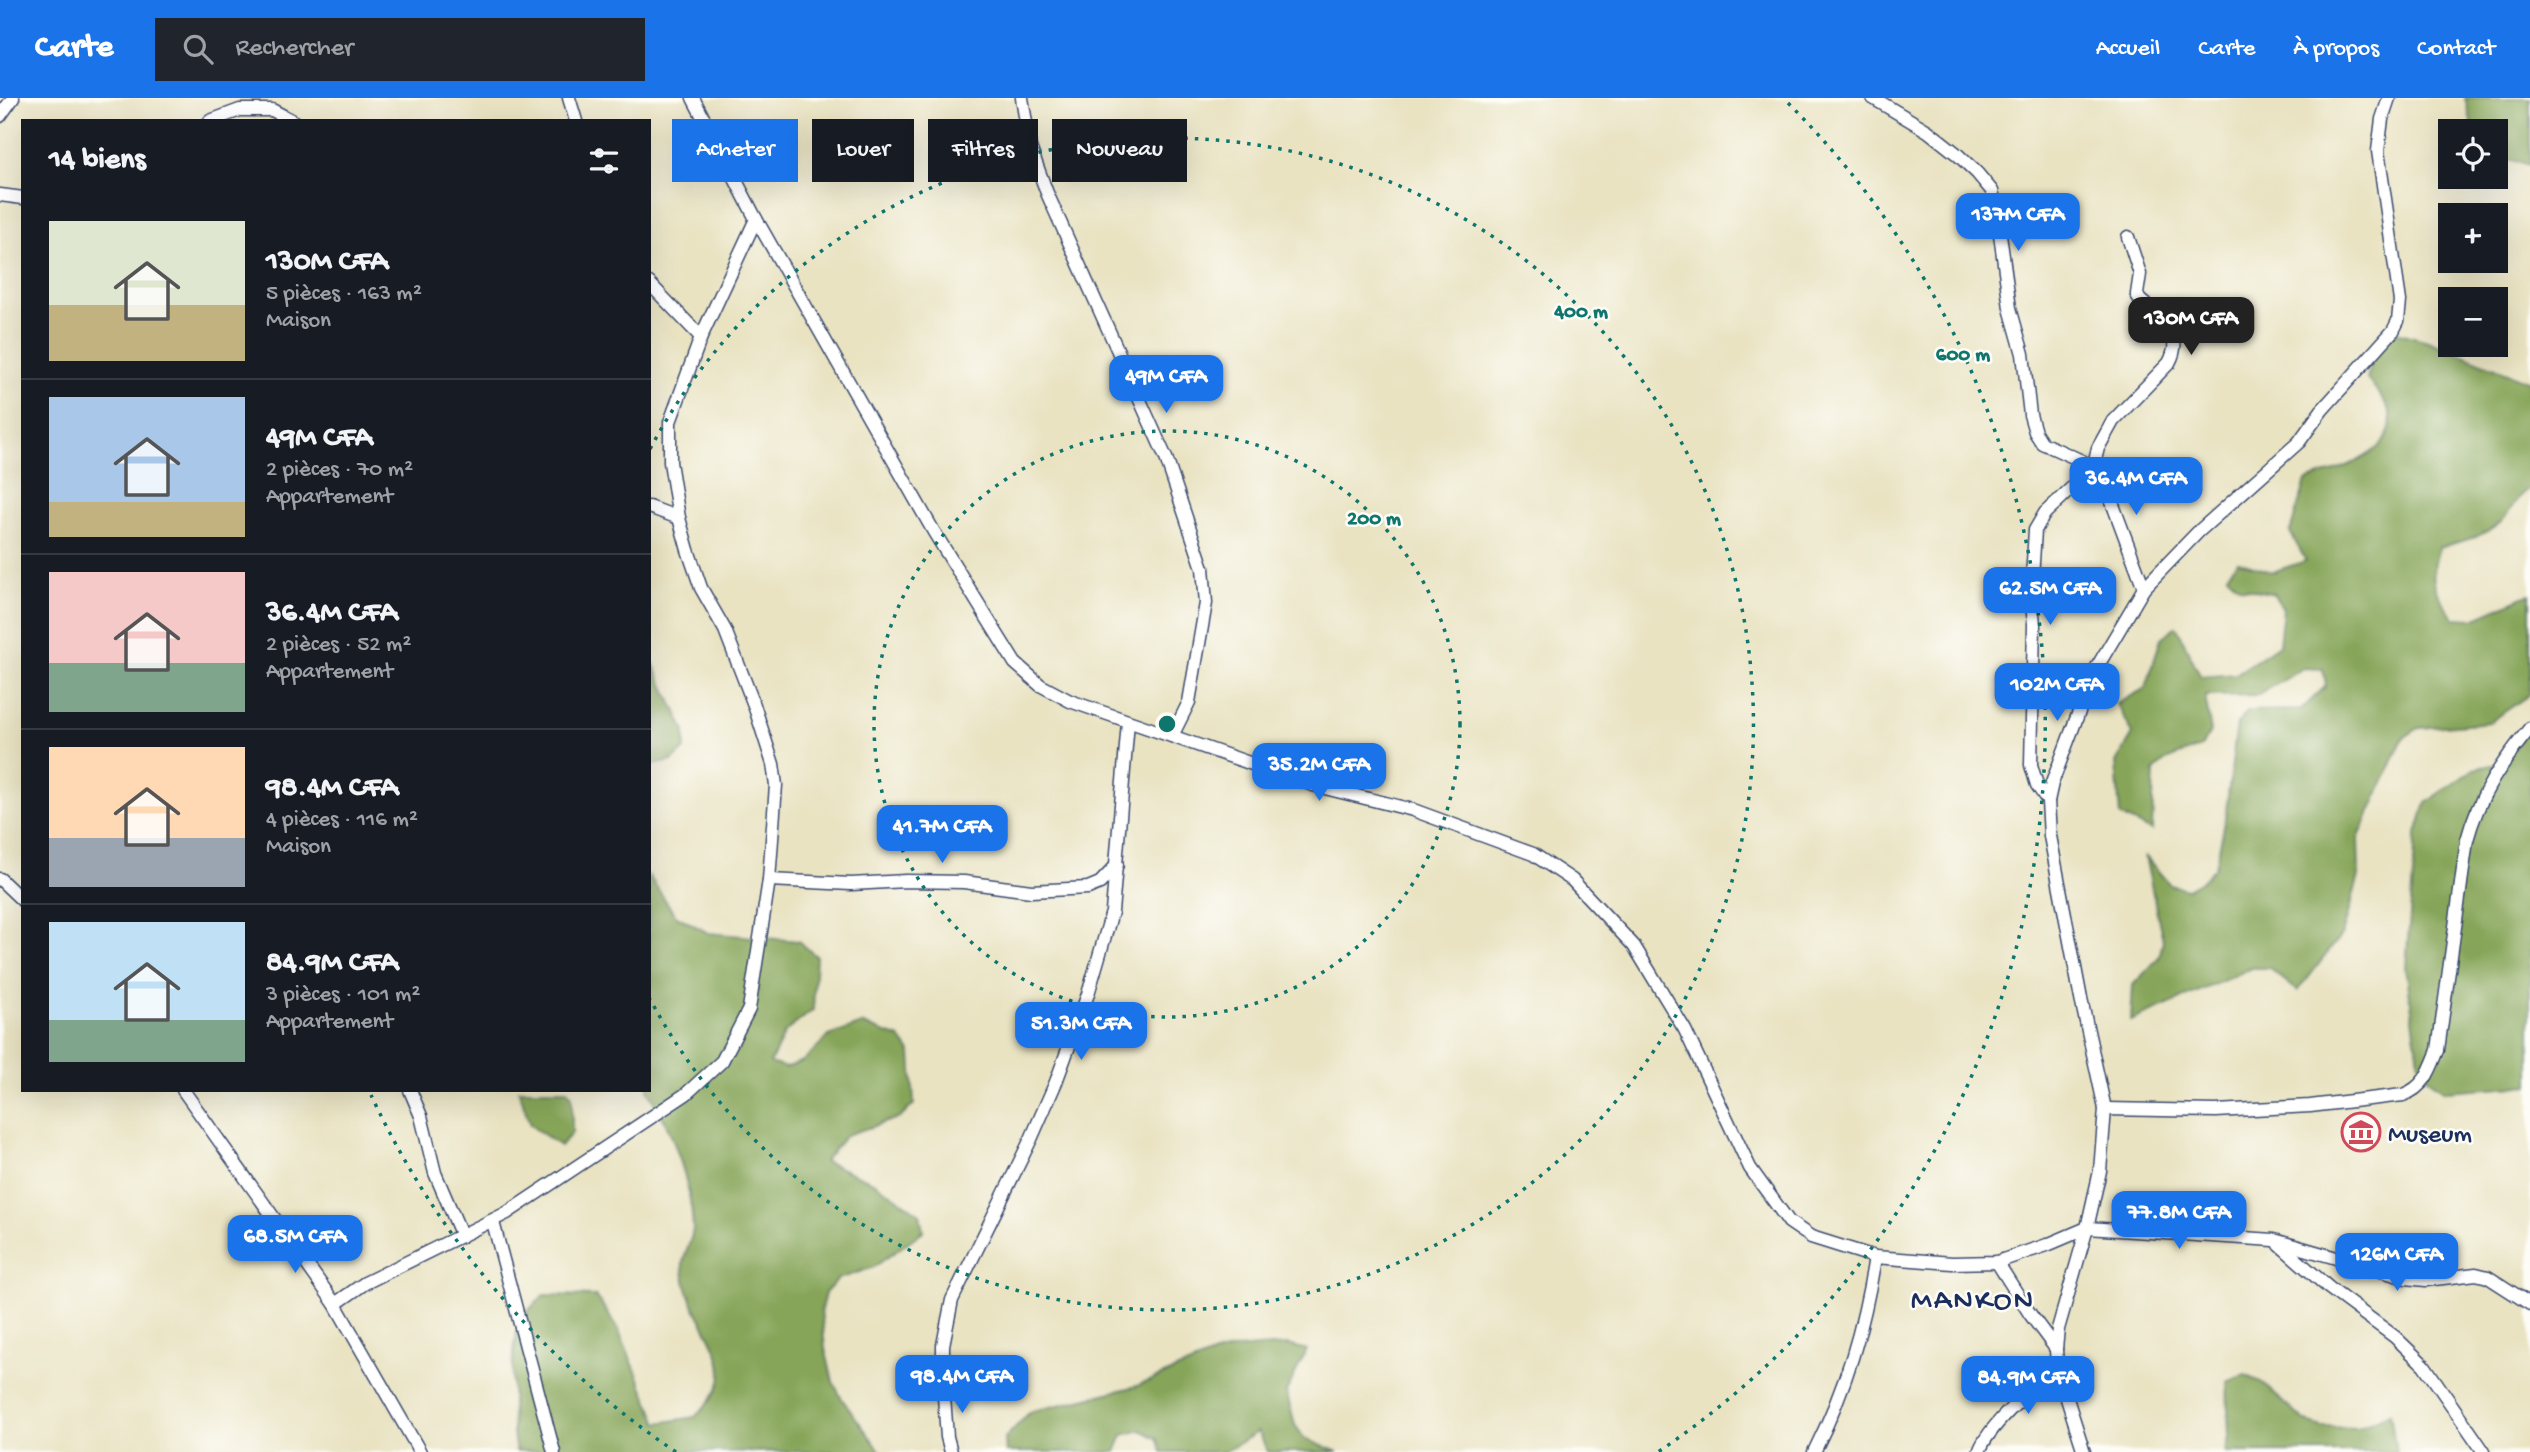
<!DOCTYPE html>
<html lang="fr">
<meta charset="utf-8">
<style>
:root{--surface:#171b24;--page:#20242c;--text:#f1f3f6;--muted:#9ea1a6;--line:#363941;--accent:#1a73e8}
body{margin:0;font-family:"Gochi Hand",sans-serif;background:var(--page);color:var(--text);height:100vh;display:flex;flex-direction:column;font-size:26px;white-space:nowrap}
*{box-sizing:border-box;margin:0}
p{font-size:23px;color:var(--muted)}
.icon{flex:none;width:38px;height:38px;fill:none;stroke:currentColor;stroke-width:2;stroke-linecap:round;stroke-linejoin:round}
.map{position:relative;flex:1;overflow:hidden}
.side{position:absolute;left:21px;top:21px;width:630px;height:973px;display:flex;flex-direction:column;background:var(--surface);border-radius:0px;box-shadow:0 7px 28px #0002}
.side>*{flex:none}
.guide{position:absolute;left:672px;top:21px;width:665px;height:63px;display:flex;gap:14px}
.tools{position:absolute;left:2438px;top:21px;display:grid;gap:14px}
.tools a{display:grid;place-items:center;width:70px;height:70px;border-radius:0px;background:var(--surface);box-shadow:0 7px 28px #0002;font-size:35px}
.price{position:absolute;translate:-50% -60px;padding:0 16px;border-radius:14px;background:var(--accent);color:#fff;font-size:23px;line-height:46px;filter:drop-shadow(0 2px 4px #0008)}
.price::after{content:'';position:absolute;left:50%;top:42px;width:21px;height:16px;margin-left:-10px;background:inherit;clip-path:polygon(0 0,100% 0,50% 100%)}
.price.active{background:#222;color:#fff}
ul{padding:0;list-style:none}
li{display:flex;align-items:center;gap:21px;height:175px;padding:0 28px}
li+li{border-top:2px solid var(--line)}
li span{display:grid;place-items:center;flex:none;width:196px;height:140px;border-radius:0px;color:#555}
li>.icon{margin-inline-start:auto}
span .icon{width:84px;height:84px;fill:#fffc;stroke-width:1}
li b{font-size:30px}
h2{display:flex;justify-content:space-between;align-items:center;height:84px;padding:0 28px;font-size:30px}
.chip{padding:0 24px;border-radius:0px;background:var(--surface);box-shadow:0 7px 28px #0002;font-size:24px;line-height:63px}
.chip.active{background:var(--accent);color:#fff}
header{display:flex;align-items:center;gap:42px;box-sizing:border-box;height:98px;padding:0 35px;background:var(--accent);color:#fff}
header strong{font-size:33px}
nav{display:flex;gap:38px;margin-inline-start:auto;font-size:24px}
.search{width:490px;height:63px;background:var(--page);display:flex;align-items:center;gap:18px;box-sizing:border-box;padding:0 24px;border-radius:0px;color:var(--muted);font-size:26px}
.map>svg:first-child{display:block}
</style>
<header>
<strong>Carte</strong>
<div class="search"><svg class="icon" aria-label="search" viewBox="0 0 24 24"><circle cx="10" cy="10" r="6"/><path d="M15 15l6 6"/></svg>Rechercher</div>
<nav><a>Accueil</a><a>Carte</a><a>À propos</a><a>Contact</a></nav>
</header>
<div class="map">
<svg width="2530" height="1354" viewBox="0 0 2530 1354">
<rect width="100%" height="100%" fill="#fdfcf7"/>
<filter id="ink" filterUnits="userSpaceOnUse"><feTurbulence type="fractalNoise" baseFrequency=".0143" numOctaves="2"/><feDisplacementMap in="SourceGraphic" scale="14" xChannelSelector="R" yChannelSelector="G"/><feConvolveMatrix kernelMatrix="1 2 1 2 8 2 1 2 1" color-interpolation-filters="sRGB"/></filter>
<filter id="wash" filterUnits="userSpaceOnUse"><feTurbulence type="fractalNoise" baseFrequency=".00686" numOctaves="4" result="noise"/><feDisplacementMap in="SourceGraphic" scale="28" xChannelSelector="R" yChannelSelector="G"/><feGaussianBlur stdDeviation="1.57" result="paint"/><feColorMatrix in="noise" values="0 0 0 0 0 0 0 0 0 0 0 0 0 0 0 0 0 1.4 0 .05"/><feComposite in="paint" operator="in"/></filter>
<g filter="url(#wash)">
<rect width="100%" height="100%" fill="#e9e3c2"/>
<g fill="#86a558" stroke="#506a5b" stroke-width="2">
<polygon points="2465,0 2530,0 2530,67 2496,58 2496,33 2477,33 2472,27"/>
<path d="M 2393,233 L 2428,243 L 2530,284 L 2530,390 C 2516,397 2512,413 2501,424 C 2485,439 2459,443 2439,450 C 2427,486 2435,491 2454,520 L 2473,521 L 2530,496 L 2530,596 L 2490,624 L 2419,630 L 2403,640 L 2358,741 L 2359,778 L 2342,836 L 2298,893 L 2269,870 L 2252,870 L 2131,923 L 2133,887 L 2159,860 L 2163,843 L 2145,758 L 2170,787 L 2187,791 L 2203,782 L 2215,769 L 2224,729 L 2237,626 L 2248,613 L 2301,612 L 2326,588 L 2323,571 L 2304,570 L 2258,597 L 2205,598 L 2211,634 L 2201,649 L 2168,661 L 2154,673 L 2152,733 L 2120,718 L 2116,665 L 2133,636 L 2117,606 L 2146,590 L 2161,540 L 2176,528 L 2201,579 L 2236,576 L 2279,547 L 2283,511 L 2275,496 L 2240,489 L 2227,477 L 2238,463 L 2272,474 L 2306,463 L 2290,434 L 2306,383 C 2335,373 2408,353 2387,308 C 2382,298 2374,290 2367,281 L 2372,260 Z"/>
<polygon points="649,557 685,633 685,651 672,663 649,668"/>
<polygon points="2530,630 2530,987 2445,993 2427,980 2419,964 2406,869 2416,739 2426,705 2474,671 2501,665"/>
<path d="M 649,778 L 675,817 L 708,835 L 798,843 L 816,858 L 813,912 L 785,934 L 770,965 L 786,970 L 803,963 L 829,938 L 862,926 L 900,940 L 911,955 L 914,1006 L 901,1019 L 846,1037 L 824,1063 L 875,1085 L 920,1116 L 923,1133 L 874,1169 L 838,1181 L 825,1195 L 821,1212 L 825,1250 L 833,1284 L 842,1301 L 881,1354 L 516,1353 C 510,1330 511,1249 519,1227 C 522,1216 536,1206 544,1197 L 596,1198 L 617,1229 L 658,1325 L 695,1319 C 707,1306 721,1294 721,1275 C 721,1245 692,1216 686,1186 C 684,1179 682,1171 683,1165 C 685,1153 693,1141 693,1129 C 691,1083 672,1031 648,992 Z"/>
<polygon points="519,992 567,992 572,998 572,1035 560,1048 530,1027"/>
<polygon points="1288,1247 1307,1252 1286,1294 1295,1327 1305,1341 1338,1354 1268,1354 1258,1334 1224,1354 1162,1354 1157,1340 1141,1332 1123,1337 1116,1354 1006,1354 1005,1340 1030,1314 1137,1288 1215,1256 1233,1251"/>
<polygon points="2245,1277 2261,1284 2306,1324 2323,1329 2358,1330 2390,1315 2396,1354 2226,1354 2229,1338 2227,1284"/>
</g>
</g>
<g filter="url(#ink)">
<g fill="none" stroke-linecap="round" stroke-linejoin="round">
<defs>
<g id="minor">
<polyline points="569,0 576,23"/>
<polyline points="693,0 756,121 934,434 997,536 1015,565 1040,587 1070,603 1313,687 1413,712 1533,756 1572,782 1634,848 1685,932 1750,1070 1789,1124 1811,1139 1875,1159 1952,1165 1997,1164 2047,1147 2087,1130 2274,1142 2406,1180 2426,1182 2476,1176 2488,1179 2530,1206"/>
<polyline points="1022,0 1030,49 1047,95 1166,360 1203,470 1206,505 1189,604 1172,638"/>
<polyline points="1873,0 1928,33 1957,56 1977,75 1992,93 1997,114 2010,210 2023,256 2030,317 2035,334 2042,345 2082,363 2103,380 2144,490"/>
<polyline points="0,18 13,0"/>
<polyline points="210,23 240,12 272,12 293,23"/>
<polyline points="0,97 23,100"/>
<polyline points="649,185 701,239"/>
<polyline points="649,409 679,420"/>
<path d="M 2048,703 L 2037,687 L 2031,667 L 2034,526 L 2031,496 L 2035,432 L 2045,415 L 2093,370 L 2098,350 L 2113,323 L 2169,265 C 2186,233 2160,221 2139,201 L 2137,196 L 2140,176 L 2128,139"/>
<polyline points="0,781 23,803"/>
<polyline points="769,782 851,786 906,783 964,784 1031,793 1088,790 1100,785 1117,767"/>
<polyline points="183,992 335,1206 420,1354"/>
<polyline points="410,992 421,1018 435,1075 462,1138"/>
<path d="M 2105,1011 L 2216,1013 L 2310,1008 L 2403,997 C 2425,989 2430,972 2438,952 L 2467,742 C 2479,697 2501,666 2530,630"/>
<polyline points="493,1124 554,1354"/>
<polyline points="2280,1147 2329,1190 2395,1239 2424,1267 2484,1354"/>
<polyline points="1997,1164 2030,1216 2056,1251"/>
<polyline points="335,1206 365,1185 507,1115 686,996 722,963 749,911 769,782 776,687 773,666 754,607 725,532 701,490 688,452 679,420 670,364 670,324 701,239 756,121"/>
<polyline points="951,1354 947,1339 943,1285 943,1247 952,1202 1031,1041 1056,984 1088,896 1112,814 1128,624"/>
<path d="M 1814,1354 C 1846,1290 1864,1229 1875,1159"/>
<path d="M 1979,1354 C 1989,1326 2034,1289 2057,1269"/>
<polyline points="2084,1354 2057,1269 2056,1251 2058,1231 2087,1130 2100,1073 2105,1011 2081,901 2050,738 2048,703 2052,685 2094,574 2144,490 2198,434 2299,344 2322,312 2393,233 2398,223 2400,203 2378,53 2382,21 2389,0"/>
</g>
</defs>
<use href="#minor" stroke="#3a4a6d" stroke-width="15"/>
<use href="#minor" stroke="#fff" stroke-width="12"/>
</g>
</g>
<g fill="none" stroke="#0f766e" stroke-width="3.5" stroke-dasharray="3.5 7">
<circle cx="1167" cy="626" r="293"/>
<path d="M650 351A586 586 0 1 1 650 901"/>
<path d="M676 1354A878 878 0 0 1 371 997M1788 5A878 878 0 0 1 1658 1354"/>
</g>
<defs>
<symbol id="museum-ring" viewBox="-11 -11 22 22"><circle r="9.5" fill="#fdfcf7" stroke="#d1495b" stroke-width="1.5"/><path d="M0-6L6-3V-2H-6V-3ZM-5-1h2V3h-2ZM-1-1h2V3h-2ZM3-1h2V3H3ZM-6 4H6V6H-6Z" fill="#d1495b"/></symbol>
</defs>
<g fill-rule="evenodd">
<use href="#museum-ring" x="2339" y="1012" width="44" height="44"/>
</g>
<g text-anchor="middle" stroke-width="5" stroke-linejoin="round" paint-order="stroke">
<g font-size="26" fill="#1b2f5e" stroke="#fdfcf7" text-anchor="start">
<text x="2388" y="1043">Museum</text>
</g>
<g font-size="30" letter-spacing="2" fill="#1b2f5e" stroke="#fdfcf7">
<text x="1973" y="1210">MANKON</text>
</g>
</g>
<circle cx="1167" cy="626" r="10" fill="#0f766e" stroke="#fdfcf7" stroke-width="3.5"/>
<g font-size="21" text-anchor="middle" font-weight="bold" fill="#0f766e" stroke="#fdfcf7" stroke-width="5" stroke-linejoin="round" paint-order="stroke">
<text x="1581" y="219">400 m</text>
<text x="1963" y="262">600 m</text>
<text x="1374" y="426">200 m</text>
</g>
</svg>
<div class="tools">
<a><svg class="icon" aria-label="locate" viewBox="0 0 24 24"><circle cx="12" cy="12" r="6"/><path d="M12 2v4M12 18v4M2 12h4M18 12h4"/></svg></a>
<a>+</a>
<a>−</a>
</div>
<b class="price" style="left:2018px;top:155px">137M CFA</b>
<b class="price active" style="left:2191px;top:259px">130M CFA</b>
<b class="price" style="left:1166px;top:317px">49M CFA</b>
<b class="price" style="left:2136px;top:419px">36.4M CFA</b>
<b class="price" style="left:2050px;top:529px">62.5M CFA</b>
<b class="price" style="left:2057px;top:625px">102M CFA</b>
<b class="price" style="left:1319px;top:705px">35.2M CFA</b>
<b class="price" style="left:942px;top:767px">41.7M CFA</b>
<b class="price" style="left:1081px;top:964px">51.3M CFA</b>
<b class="price" style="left:2179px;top:1153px">77.8M CFA</b>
<b class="price" style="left:295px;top:1177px">68.5M CFA</b>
<b class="price" style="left:2397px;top:1195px">126M CFA</b>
<b class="price" style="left:962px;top:1317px">98.4M CFA</b>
<b class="price" style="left:2028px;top:1318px">84.9M CFA</b>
<div class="guide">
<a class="chip active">Acheter</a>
<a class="chip">Louer</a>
<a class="chip">Filtres</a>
<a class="chip">Nouveau</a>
</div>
<section class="side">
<h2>14 biens<svg class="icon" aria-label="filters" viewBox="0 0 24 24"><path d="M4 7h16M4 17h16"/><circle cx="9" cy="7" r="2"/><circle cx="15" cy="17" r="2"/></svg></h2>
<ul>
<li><span style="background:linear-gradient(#dfe7d0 60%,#c2b280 0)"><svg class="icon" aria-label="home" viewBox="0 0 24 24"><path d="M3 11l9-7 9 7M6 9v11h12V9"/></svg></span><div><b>130M CFA</b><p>5 pièces · 163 m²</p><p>Maison</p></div></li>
<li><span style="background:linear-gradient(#a9c7e8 75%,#c2b280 0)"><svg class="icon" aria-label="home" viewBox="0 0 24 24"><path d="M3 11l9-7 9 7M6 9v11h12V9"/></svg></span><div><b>49M CFA</b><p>2 pièces · 70 m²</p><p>Appartement</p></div></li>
<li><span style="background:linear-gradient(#f6c9c9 65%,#7fa58c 0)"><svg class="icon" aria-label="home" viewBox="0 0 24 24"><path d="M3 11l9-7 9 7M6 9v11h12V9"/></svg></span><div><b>36.4M CFA</b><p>2 pièces · 52 m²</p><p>Appartement</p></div></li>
<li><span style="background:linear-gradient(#ffd9b3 65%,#9aa5b1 0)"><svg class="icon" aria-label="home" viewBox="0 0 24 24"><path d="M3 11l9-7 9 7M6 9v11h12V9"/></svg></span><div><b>98.4M CFA</b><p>4 pièces · 116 m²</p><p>Maison</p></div></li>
<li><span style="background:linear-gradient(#bfe0f5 70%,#7fa58c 0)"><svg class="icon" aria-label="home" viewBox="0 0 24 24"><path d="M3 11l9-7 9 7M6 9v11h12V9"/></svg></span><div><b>84.9M CFA</b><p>3 pièces · 101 m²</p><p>Appartement</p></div></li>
</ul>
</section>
</div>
